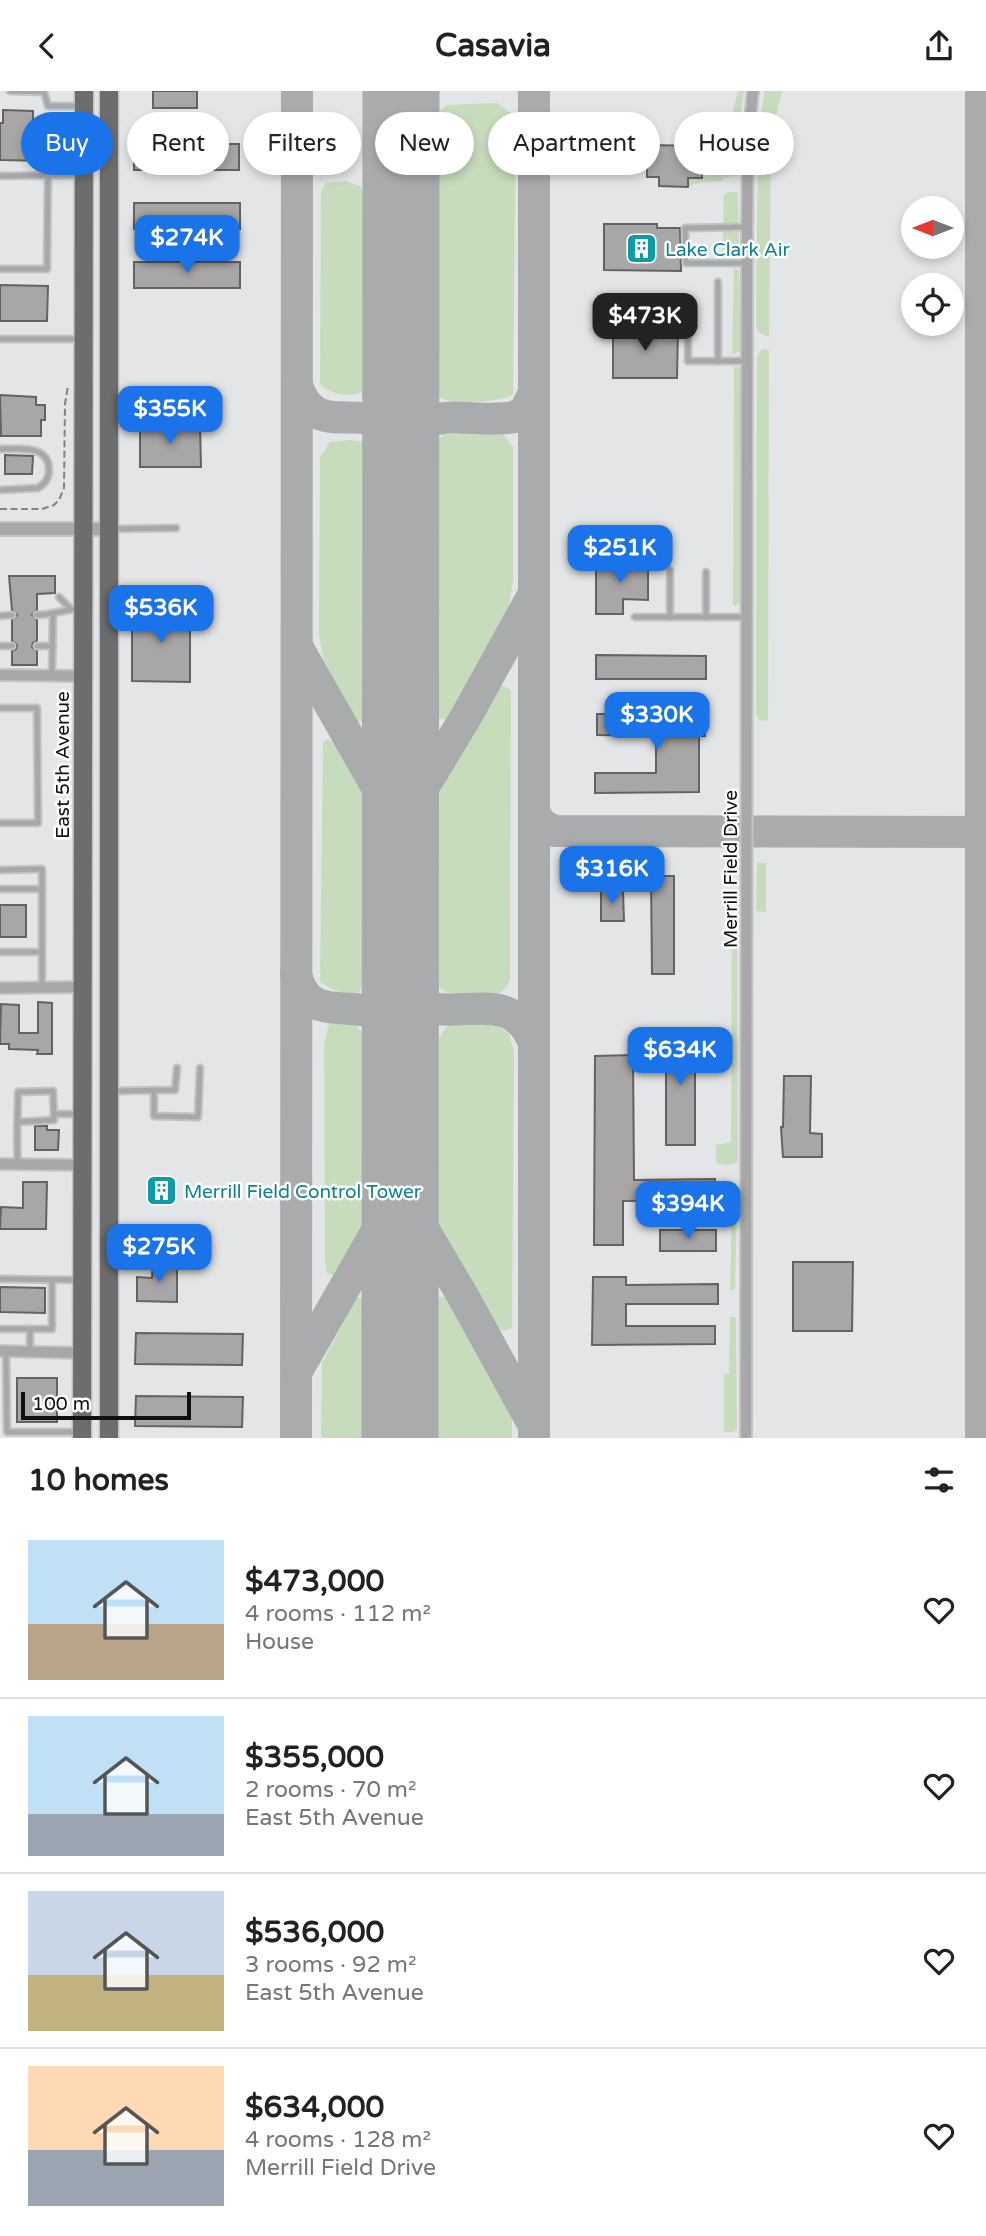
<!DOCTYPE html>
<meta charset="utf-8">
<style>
:root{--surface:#fff;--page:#f6f6f6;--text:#222;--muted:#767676;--line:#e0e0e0;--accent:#1a73e8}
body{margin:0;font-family:"Varela Round",sans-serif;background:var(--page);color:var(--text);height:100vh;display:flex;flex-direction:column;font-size:26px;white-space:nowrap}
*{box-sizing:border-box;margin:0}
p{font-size:23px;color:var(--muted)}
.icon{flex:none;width:38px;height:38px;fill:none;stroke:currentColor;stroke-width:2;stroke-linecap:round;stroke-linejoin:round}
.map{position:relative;height:1347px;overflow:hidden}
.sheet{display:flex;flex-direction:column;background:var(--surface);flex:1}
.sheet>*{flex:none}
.guide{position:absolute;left:21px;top:21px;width:945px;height:63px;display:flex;gap:14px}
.needle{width:46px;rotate:270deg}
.tools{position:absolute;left:901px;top:105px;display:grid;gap:14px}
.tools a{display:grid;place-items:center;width:63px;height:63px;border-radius:50%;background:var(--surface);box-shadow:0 4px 10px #0003;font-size:35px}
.scale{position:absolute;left:21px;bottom:18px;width:170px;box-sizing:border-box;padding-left:7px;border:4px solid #0f1010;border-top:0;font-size:19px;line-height:24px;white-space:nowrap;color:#0f1010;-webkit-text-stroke:5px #fff;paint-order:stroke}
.price{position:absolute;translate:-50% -60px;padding:0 16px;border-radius:14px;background:var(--accent);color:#fff;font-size:23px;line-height:46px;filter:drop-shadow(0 2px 4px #0008)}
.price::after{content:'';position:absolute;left:50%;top:42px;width:21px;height:16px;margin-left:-10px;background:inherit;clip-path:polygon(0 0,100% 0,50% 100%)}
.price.selected{background:#222;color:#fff}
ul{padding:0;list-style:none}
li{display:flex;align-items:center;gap:21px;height:175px;padding:0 28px}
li+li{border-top:2px solid var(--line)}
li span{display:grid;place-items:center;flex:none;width:196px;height:140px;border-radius:0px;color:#555}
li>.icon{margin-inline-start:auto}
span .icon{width:84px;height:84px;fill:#fffc;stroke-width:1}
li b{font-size:30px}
h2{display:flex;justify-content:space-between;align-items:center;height:84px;padding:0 28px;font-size:30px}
.tag{padding:0 24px;border-radius:32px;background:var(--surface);box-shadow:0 4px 10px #0003;font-size:24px;line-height:63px}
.tag.selected{background:var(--accent);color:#fff}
header{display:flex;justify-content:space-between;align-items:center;height:91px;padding:0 28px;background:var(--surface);font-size:32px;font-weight:800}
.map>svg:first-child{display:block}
</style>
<header><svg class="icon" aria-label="back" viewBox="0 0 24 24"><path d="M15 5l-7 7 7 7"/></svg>Casavia<svg class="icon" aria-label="share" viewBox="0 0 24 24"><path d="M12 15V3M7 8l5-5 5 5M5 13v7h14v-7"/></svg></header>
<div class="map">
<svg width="986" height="1347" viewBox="0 0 986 1347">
<rect width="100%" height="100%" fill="#e3e5e6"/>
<g fill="#c7dcbc">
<polygon points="738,0 744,0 737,49 739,84 724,87 723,90 700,91 688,96 688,87 702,86 702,55 732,56 732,23"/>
<polygon points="765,0 782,0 771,46 769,246 758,241 756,235 758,35"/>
<path d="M 497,12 L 516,26 L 513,304 C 499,311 456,314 441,307 C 437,305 433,298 429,295 L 433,25 L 447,14 Z"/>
<path d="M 346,90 L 360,95 L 368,108 L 371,287 L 367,300 C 349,306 335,306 320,293 L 321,100 L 326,92 Z"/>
<polygon points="728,101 738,101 739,158 726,162 723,159 724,104"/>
<polygon points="734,176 739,180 741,260 732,264"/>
<polygon points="767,258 769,259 768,630 759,629 756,622 757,266 761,259"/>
<polygon points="737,275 741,278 740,510 735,515 733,513 734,276"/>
<polygon points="445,343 504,344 513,356 513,490 509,514 448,629 434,627 434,352"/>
<polygon points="350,349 364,351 370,361 366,628 358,631 324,570 319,544 320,366 330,351"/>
<polygon points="502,594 511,599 510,887 507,896 496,905 450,904 435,893 434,711 497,600"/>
<polygon points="328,648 338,655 370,718 369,890 357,903 335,900 320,891 323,651"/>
<polygon points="757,772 766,772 766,821 756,820"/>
<path d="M 737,852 L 738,1070 C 732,1075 724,1074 716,1072 L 716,1054 L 731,1051 L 732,853 Z"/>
<polygon points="451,930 491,930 509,943 514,961 512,1237 505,1240 493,1237 432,1121 436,951"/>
<polygon points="354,932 369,949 368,1127 337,1185 327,1182 325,1170 324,954 329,933"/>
<polygon points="737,1112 735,1198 730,1199 732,1113"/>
<polygon points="438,1206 446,1206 504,1300 512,1321 512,1347 434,1347 435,1213"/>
<polygon points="356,1207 367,1207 367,1347 321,1347 322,1272"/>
<polygon points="730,1226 736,1226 737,1338 733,1341 724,1341 724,1283 729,1283"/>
</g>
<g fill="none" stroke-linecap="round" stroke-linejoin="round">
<g stroke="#a9abac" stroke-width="32">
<path d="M 401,289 C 407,310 417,323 439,328"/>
<path d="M 297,294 C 315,351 362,308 389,340 C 396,349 398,361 401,372"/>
<path d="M 401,372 C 417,304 465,335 515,326 L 525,320 L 534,302"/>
<polyline points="299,559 390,719 400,755"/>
<polyline points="534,721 541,733 554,740 986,741"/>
<polyline points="400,756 411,717 467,624 532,506"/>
<path d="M 400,874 C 416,965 505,875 534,952"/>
<path d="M 296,883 C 311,949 380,885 400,956"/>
<polyline points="400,1078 412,1119 464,1207 532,1331"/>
<polyline points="298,1278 390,1117 400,1079"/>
<polyline points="296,1347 297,0"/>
<polyline points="534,1347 534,0"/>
<polyline points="981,1347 981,0"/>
</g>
<polyline stroke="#a9abac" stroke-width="77" points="400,1347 401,0"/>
</g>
<g fill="#a8a6a7" stroke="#646263" stroke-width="2">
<rect x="153" y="0" width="44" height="17"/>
<polygon points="3,19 33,20 33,33 49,33 48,70 0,69 0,32 3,32"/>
<rect x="134" y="53" width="105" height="26"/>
<polygon points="647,54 702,55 702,87 688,87 688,96 659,95 659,86 647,86"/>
<rect x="134" y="112" width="106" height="26"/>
<polygon points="604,133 657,133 657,137 680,137 681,180 604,179"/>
<rect x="134" y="171" width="106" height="26"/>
<polygon points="0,194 48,195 47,230 0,230"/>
<polygon points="613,238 678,238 677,287 613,287"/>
<polygon points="0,304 36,306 36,314 45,314 45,329 41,329 41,345 1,345"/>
<polygon points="140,334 200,334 201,376 140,376"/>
<polygon points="5,364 33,365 32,383 5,383"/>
<polygon points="596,470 648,470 648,509 623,508 623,523 596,523"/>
<polygon points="9,485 55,485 55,502 37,503 37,519 32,524 37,529 37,550 33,552 32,556 37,560 37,574 12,574 12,560 16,558 17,554 12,550 12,529 17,524 12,519"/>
<polygon points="132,517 190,518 190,591 132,590"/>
<polygon points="596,564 706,565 706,588 596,588"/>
<polygon points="597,623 705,623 705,645 699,645 699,701 595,702 595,682 656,682 656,645 597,644"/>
<polygon points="651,785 674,785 674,883 652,883"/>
<polygon points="601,800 623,800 624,830 601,830"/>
<rect x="0" y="814" width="26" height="32"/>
<polygon points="38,911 52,912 52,963 37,963 38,959 9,958 9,953 0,953 1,913 19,914 19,942 38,942"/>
<rect x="666" y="938" width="29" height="116"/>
<polygon points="633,964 634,1089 715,1088 715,1109 623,1110 623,1154 594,1154 595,965"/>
<polygon points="784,985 811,985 810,1042 822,1043 822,1066 783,1066 781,1036 783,1036"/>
<polygon points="35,1035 47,1035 47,1039 59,1039 58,1059 35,1059"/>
<polygon points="23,1091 47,1091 46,1138 0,1138 1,1116 23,1117"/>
<polygon points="152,1091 170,1091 170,1110 152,1109"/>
<rect x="660" y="1139" width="56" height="21"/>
<polygon points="153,1170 177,1171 177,1211 137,1210 137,1186 152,1187"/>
<polygon points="793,1171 853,1171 852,1240 793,1240"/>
<polygon points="593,1186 626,1186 626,1194 718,1193 718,1213 626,1213 626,1235 715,1235 715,1253 592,1254"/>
<polygon points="0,1196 45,1197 45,1222 0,1221"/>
<polygon points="136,1242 243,1243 242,1274 135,1273"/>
<rect x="17" y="1287" width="40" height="44"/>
<polygon points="136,1305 243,1306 242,1336 135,1335"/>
</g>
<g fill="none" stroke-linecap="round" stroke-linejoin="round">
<defs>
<g id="service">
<polyline points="10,0 44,1 48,15 80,15"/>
<polyline points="0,85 81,84"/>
<polyline points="746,172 686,172 685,137 747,136"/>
<polyline points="0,178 47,178 48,84"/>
<polyline points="613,231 688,232 688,270 748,270"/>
<polyline points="0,248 81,248"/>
<polyline points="718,270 718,191"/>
<path d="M 0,358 C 18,358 49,353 49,379 C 49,388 45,393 38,397 L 0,399"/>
<polyline points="112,438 176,437"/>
<polyline points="670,479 670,526"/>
<polyline points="706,481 706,526"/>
<polyline points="59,506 71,518"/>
<path d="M 37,524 C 52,524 65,518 80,518"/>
<polyline points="0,525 12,524"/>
<polyline points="635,526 748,526"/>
<polyline points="0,555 12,555"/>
<polyline points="37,555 53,555"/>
<polyline points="52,583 53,524"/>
<polyline points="0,617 37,617 38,732 0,732"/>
<polyline points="0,779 42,778 42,896"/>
<polyline points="0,798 42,798"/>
<polyline points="0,861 42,861"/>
<polyline points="154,999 154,1025 198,1026 200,977"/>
<polyline points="112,1000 175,999 177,977"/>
<polyline points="54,1023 79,1023"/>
<path d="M 18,1031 L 54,1029 L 53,1000 L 18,1001 C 18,1025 16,1049 18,1073"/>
<polyline points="0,1188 77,1189"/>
<polyline points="0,1238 30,1238"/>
<polyline points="6,1260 7,1341 80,1341"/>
<polyline points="30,1260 30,1238 52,1238 52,1189"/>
</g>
<g id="minor">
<polyline points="0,584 83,585"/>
<polyline points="0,897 83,896"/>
<polyline points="0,1073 84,1074"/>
<polyline points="0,1260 82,1262"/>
<polyline points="746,1347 747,136 748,49 753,0"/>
</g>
<polyline id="tertiary" points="0,438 108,438"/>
<g id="trunk">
<polyline points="109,0 109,1347"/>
<polyline points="82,1347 84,0"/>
</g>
</defs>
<use href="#service" stroke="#c1c3c4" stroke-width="9"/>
<use href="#minor" stroke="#c1c3c4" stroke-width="14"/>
<use href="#tertiary" stroke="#c1c3c4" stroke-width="16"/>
<use href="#trunk" stroke="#c1c3c4" stroke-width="21"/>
<polyline stroke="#828384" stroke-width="2" stroke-dasharray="7 3.5" stroke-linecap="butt" points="0,418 42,418 54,414 59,409 64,397 65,313 68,295"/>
<use href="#service" stroke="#a8a8a8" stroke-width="5"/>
<use href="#minor" stroke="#a8a8a8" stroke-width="10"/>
<use href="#tertiary" stroke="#a8a8a8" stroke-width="12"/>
<use href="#trunk" stroke="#6c6d6c" stroke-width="18"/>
</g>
<defs>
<symbol id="building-square" viewBox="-11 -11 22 22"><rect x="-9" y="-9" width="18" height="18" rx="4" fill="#0f9aa8" stroke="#fff"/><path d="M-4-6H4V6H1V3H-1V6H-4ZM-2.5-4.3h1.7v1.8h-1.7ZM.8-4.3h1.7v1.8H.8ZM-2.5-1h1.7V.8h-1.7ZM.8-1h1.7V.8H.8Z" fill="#fff"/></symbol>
</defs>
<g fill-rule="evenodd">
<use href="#building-square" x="624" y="140" width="35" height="35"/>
<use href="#building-square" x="144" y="1082" width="35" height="35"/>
</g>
<g text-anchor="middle" stroke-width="5" stroke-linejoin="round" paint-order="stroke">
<g font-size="19" fill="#0d838f" stroke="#fff" text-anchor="start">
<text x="665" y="165">Lake Clark Air</text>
<text x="184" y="1107">Merrill Field Control Tower</text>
</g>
<g font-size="19" fill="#0f1010" stroke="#fff">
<text transform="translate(62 674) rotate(-90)" y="7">East 5th Avenue</text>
<text transform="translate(730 778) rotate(-90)" y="7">Merrill Field Drive</text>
</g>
</g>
</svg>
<div class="tools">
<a><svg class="needle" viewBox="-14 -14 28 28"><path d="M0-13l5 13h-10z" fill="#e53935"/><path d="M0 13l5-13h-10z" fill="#767676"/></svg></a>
<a><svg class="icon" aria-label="locate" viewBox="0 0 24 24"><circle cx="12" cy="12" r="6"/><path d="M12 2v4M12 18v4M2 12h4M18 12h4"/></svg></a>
</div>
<div class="scale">100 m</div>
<b class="price" style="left:187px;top:184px">$274K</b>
<b class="price selected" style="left:645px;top:262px">$473K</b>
<b class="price" style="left:170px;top:355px">$355K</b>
<b class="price" style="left:620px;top:494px">$251K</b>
<b class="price" style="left:161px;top:554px">$536K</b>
<b class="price" style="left:657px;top:661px">$330K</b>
<b class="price" style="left:612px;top:815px">$316K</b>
<b class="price" style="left:680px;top:996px">$634K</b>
<b class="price" style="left:688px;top:1150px">$394K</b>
<b class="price" style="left:159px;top:1193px">$275K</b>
<div class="guide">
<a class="tag selected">Buy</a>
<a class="tag">Rent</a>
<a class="tag">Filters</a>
<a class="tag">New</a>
<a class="tag">Apartment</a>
<a class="tag">House</a>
</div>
</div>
<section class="sheet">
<h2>10 homes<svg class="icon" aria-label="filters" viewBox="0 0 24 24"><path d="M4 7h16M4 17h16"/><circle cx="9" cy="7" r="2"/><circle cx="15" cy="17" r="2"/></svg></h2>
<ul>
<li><span style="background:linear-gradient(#bfe0f5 60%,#b9a48a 0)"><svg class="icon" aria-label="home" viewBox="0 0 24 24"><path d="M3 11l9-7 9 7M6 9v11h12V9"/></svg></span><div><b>$473,000</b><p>4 rooms · 112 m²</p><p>House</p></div><svg class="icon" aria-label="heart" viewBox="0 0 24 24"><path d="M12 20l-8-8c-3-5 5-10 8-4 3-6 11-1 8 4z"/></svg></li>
<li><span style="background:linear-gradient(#bfe0f5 70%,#9aa5b1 0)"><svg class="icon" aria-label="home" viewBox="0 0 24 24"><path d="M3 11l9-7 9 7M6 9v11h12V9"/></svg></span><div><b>$355,000</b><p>2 rooms · 70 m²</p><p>East 5th Avenue</p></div><svg class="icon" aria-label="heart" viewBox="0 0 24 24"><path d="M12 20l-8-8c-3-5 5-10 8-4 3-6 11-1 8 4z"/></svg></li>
<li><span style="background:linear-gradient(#c9d6e8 60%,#c2b280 0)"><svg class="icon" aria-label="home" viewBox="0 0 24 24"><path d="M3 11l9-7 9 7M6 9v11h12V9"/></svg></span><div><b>$536,000</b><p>3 rooms · 92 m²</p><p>East 5th Avenue</p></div><svg class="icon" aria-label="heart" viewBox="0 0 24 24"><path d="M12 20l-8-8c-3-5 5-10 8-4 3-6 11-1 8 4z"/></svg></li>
<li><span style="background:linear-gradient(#ffd9b3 60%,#9aa5b1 0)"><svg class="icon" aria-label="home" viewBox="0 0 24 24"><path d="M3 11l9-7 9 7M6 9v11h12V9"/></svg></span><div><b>$634,000</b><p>4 rooms · 128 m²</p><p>Merrill Field Drive</p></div><svg class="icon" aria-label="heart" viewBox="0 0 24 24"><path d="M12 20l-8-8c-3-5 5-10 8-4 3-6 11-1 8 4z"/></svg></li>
</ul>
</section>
